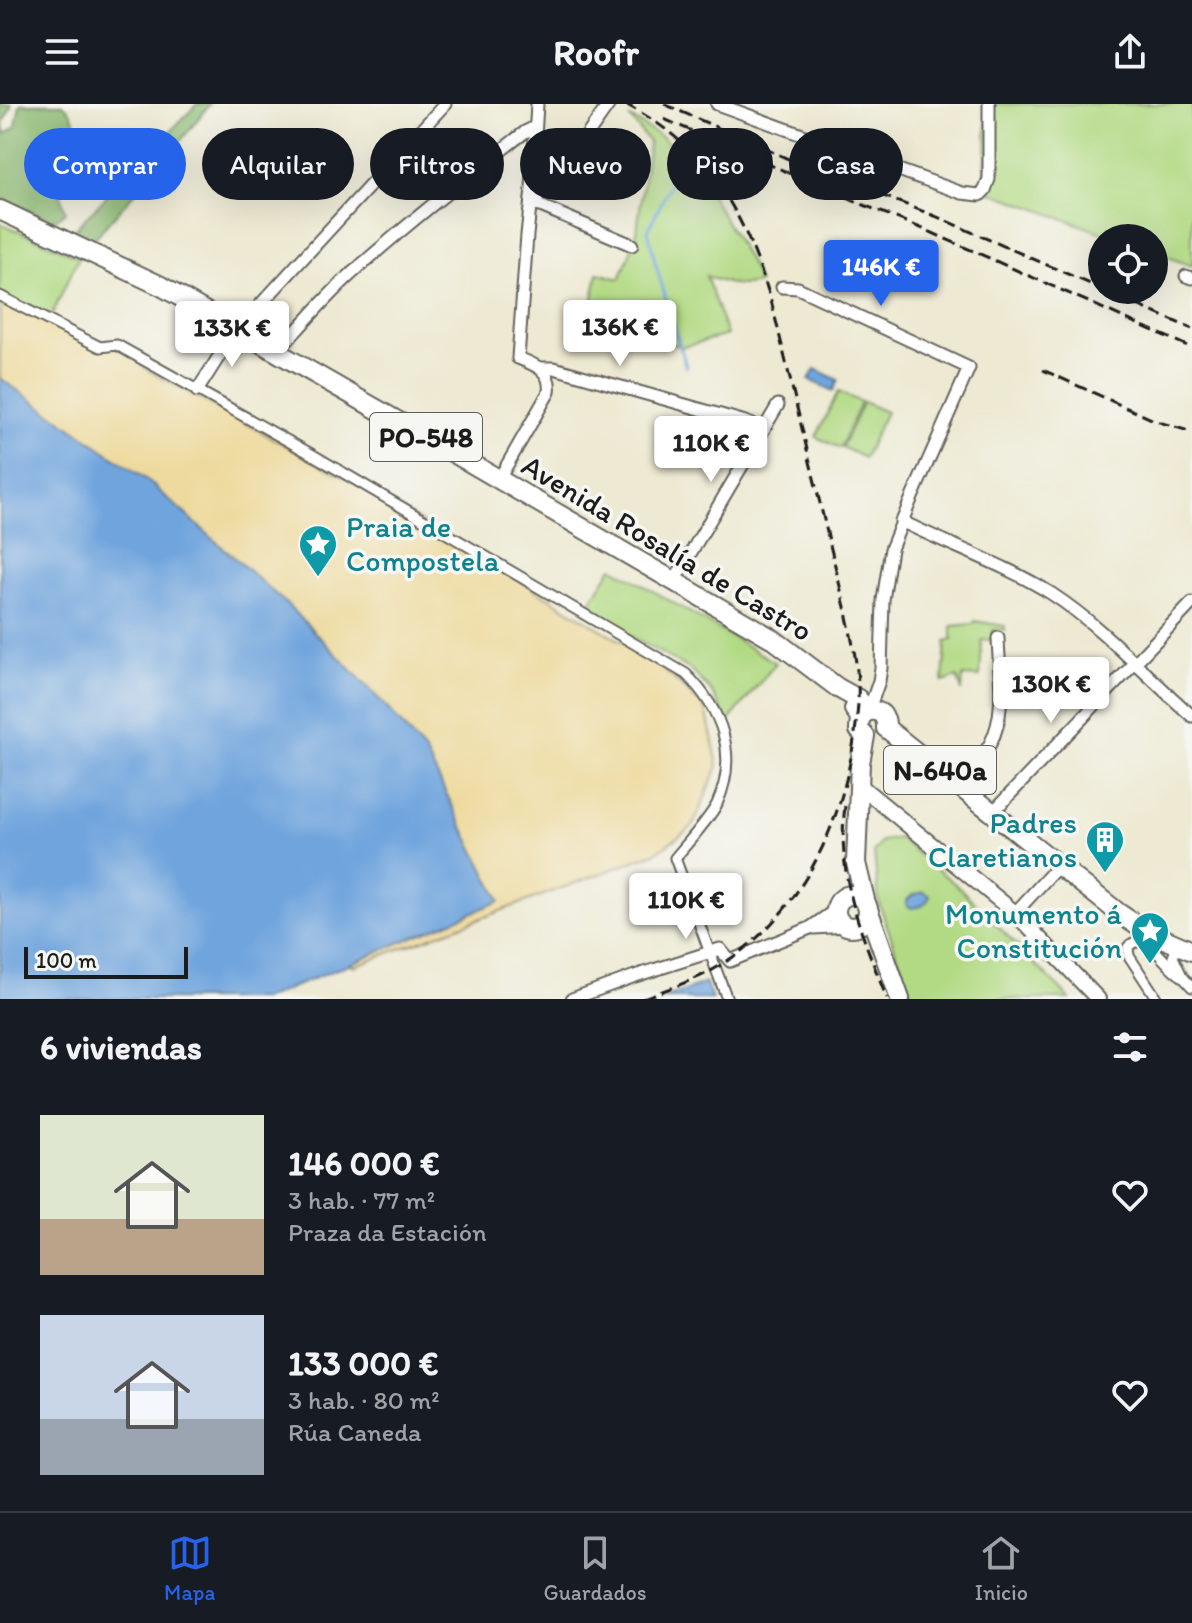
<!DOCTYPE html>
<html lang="es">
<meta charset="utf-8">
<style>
:root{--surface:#171b24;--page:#242831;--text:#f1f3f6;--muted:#9ea1a6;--line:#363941;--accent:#2563eb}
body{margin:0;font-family:Itim,sans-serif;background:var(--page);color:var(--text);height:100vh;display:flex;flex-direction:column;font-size:30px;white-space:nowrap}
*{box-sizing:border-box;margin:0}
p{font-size:26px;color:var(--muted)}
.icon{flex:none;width:44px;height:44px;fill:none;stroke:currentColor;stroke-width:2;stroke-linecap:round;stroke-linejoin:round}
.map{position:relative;height:895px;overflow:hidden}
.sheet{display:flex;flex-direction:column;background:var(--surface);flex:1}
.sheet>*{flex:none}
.banner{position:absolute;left:24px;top:24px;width:1144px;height:72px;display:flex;gap:16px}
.fabs{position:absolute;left:1088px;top:120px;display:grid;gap:16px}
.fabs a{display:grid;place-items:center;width:80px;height:80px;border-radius:50%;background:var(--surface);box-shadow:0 8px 32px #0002;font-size:40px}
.scale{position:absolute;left:24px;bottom:20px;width:164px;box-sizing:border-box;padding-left:8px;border:4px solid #1c1c1c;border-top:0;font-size:22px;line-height:28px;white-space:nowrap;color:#1c1c1c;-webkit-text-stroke:6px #f6f6f2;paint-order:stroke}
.price{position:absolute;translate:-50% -68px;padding:0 18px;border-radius:8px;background:#fff;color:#222;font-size:26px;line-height:52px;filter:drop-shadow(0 2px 4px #0008)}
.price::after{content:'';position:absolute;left:50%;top:48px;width:24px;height:18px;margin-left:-12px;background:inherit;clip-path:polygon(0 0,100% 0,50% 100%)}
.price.on{background:var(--accent);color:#fff}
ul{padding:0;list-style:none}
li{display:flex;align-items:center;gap:24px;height:200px;padding:0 40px}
li span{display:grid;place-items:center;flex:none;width:224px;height:160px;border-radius:0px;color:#555}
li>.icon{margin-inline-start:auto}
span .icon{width:96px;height:96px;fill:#fffc;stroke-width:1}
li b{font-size:34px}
h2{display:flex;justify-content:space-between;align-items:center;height:96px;padding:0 40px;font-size:34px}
.tag{padding:0 28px;border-radius:36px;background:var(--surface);box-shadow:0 8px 32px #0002;font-size:28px;line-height:72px}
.tag.on{background:var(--accent);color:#fff}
header{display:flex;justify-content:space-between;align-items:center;height:104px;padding:0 40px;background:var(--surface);font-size:36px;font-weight:800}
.menu{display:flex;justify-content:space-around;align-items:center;height:112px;border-top:2px solid var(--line);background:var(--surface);font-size:22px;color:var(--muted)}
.menu a{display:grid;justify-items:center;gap:4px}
.menu .on{color:var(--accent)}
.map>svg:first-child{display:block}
</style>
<header><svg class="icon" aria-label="menu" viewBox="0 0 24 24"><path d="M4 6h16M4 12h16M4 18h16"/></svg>Roofr<svg class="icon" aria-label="share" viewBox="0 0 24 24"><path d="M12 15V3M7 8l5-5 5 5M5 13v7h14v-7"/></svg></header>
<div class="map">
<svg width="1192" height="895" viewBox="0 0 1192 895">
<rect width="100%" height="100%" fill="#f6f6f2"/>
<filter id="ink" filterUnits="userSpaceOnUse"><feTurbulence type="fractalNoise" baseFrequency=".0125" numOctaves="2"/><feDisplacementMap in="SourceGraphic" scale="16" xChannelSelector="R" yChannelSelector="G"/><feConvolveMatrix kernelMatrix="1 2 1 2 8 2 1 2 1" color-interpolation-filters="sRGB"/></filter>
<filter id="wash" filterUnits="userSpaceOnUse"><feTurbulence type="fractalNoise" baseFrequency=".006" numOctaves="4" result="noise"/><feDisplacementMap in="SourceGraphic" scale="32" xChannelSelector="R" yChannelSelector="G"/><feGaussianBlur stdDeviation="1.8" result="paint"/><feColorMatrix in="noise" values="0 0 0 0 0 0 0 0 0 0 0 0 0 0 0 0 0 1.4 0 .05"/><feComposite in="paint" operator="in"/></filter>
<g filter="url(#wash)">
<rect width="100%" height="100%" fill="#ede9d2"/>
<g fill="#b2da84" stroke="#677b50" stroke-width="2">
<polygon points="987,0 1192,0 1192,162 1154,148 1154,134 1116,134 985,86"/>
<path d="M 629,13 L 663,34 L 699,70 L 751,161 L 759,179 C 740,184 724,179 706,172 L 727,231 L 682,243 L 589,214 L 598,169 L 620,175 L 636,134 L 649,38 Z"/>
<polygon points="0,119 79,153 49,217 0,194"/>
<polygon points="838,288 861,298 840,344 816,333"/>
<polygon points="863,298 886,308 864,354 842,343"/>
<polygon points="612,463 776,559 728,618 711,587 691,566 585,507"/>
<polygon points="975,517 1005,522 1005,526 993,526 992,536 982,536 980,573 963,572 962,587 957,573 943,578 946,538 952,536 952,522 973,520"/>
<polygon points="899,734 961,785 1070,895 913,895 879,799 874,748 882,737"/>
</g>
<g fill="#8dba72" stroke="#546b47" stroke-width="2">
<path d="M 0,0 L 11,0 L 11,3 L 3,19 L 5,30 L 16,22 L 20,0 L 63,0 C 77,11 78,31 82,48 C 68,72 53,79 66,108 L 57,115 L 48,115 L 0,94 Z"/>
<polygon points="197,0 210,0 174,45 85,145 65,135"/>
</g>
<polygon fill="#eeda9e" stroke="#857b5d" stroke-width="2" points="0,195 100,243 117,241 149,267 377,391 654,557 706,605 718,662 693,722 655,749 354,862 312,836 0,373"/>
<g fill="#70a4dd" stroke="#46607c" stroke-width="2">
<polygon points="119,34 138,51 128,62 114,50 116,47 109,44"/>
<polygon points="815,265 838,276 833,287 809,276"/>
<polygon points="0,274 147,376 290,503 342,556 383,599 426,649 500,797 265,895 0,895"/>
<path d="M 924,788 L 930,792 C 927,801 919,803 911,804 L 907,801 L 907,796 L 913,791 Z"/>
<polygon points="706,879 712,895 663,895"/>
</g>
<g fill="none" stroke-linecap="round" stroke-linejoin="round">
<polyline stroke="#70a4dd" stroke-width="3" points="683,54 648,126 655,158 686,263"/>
</g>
</g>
<g filter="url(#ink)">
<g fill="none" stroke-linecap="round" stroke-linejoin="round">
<defs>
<g id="pedestrian">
<path d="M 0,192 L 100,243 L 117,241 L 313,351 L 686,570 C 722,606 739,651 717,700 C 710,714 686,741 675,754 L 727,895"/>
<polyline points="1178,841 1173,853 1182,872 1192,883"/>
<path d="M 1157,895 L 1129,852 L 1128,843 C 1147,823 1164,863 1182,872"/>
</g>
<g id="minor">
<polyline points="717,0 962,89 980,91 985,86 989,75 989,0"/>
<polyline points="531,100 555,77 609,0"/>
<polyline points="531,100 543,103 632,141"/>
<polyline points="1186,172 1192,174"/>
<polyline points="782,183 798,184 969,264 910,398 891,445 883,496 881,564 879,577 871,600 871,606"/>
<polyline points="243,229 260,201 445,0"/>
<path d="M 277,248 C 301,222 323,196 349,172 C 405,121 465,74 525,28 L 535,23"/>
<polyline points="541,264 554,264 742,317 764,325"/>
<polyline points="197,287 237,224"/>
<path d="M 499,375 L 549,288 C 552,267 536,261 518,254 L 527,131 L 532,85 L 537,0"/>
<path d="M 901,417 C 951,442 1004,460 1052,490 C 1104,524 1146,572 1192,612"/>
<polyline points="674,477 778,301"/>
<path d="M 959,681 C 969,668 982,655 990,640 C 1007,609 999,568 998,534"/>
<polyline points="993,708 1192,499"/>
<polyline points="1015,809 1059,761"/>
<polyline points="814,824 846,822"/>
<polyline points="572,895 635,872 720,845 730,857 810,824 837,805"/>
</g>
<polyline id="tertiary" points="859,681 1015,809 1098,895"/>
<g id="primary">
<polyline points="0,106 161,182 464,355 773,535 838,584 858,595 868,607"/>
<polyline points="854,605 860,613 859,626 865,632 860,659 856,759 866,800"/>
<path d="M 860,613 L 868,607 C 880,605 887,612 886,624 L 1120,810 L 1144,826 L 1192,847"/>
<circle cx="852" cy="807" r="16"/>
<polyline points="868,805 900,895"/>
</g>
</defs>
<use href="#pedestrian" stroke="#65645c" stroke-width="13"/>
<use href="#minor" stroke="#65645c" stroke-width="15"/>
<use href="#tertiary" stroke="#65645c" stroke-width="18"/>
<use href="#primary" stroke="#65645c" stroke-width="22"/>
<use href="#pedestrian" stroke="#fff" stroke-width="9"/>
<use href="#minor" stroke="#fff" stroke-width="11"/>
<use href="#tertiary" stroke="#fff" stroke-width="14"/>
<use href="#primary" stroke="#fff" stroke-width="18"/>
<g stroke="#1c1c1c" stroke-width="3" stroke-dasharray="12 6" stroke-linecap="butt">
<path d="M 625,0 C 709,43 744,110 771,196 L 845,503 C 850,528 857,554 858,580 C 859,597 857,613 855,629 C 843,718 803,809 724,859 C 699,876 669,884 641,895"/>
<polyline points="664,0 793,57 935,112 1102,185"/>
<polyline points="664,15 854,97 928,127 1192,244"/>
<polyline points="1103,186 1192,225"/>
<polyline points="1043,266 1156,317 1192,328"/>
<path d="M 845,702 C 836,774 862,830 887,895"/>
</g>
</g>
</g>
<defs>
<symbol id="sight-pin" viewBox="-11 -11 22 30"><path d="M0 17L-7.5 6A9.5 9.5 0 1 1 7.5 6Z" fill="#0f9aa8" stroke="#f6f6f2"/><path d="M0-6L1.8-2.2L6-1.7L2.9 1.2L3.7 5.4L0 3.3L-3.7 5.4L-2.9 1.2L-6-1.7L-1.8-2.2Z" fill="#fff"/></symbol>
<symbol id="building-pin" viewBox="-11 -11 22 30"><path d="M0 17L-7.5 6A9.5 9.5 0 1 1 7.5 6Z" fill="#0f9aa8" stroke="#f6f6f2"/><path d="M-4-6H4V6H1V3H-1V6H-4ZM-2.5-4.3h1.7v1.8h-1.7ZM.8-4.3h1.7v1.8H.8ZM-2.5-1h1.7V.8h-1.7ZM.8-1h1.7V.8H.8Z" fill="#fff"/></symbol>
</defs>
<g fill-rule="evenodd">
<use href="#sight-pin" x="296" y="418" width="44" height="60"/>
<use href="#building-pin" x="1083" y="714" width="44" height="60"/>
<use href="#sight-pin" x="1128" y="805" width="44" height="60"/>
</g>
<g text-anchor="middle" stroke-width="7" stroke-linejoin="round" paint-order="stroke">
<g fill="#f6f6f2" stroke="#5d5d5c" stroke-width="2">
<rect x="370" y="309" width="112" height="48" rx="6"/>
<rect x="884" y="642" width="112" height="48" rx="6"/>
</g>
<g font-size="28" font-weight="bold" fill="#1c1c1c">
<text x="426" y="343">PO-548</text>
<text x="940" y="676">N-640a</text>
</g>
<g font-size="30" fill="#0d838f" stroke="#f6f6f2" text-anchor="end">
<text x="346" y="433" text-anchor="start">Praia de<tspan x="346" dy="34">Compostela</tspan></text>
<text x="1077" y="729">Padres<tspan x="1077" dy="34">Claretianos</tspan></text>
<text x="1122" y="820">Monumento á<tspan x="1122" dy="34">Constitución</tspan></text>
</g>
<g font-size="30" fill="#1c1c1c" stroke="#f6f6f2">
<text transform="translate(667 444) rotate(31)" y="10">Avenida Rosalía de Castro</text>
</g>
</g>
</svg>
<div class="fabs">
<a><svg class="icon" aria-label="locate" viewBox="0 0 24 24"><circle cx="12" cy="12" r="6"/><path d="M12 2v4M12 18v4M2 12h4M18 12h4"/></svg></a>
</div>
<div class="scale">100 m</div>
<b class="price on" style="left:881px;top:204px">146K €</b>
<b class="price" style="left:620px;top:264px">136K €</b>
<b class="price" style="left:232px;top:265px">133K €</b>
<b class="price" style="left:711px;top:380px">110K €</b>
<b class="price" style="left:1051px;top:621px">130K €</b>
<b class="price" style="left:686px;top:837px">110K €</b>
<div class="banner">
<a class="tag on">Comprar</a>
<a class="tag">Alquilar</a>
<a class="tag">Filtros</a>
<a class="tag">Nuevo</a>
<a class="tag">Piso</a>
<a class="tag">Casa</a>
</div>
</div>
<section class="sheet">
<h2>6 viviendas<svg class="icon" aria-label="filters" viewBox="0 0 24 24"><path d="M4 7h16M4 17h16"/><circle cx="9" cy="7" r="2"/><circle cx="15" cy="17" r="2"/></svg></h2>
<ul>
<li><span style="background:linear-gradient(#dfe7d0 65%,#b9a48a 0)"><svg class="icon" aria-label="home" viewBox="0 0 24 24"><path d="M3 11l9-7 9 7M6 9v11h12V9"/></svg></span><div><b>146 000 €</b><p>3 hab. · 77 m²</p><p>Praza da Estación</p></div><svg class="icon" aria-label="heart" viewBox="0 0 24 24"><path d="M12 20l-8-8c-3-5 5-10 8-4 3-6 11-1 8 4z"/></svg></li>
<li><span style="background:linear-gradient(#c9d6e8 65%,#9aa5b1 0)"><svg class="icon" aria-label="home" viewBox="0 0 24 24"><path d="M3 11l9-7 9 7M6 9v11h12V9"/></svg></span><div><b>133 000 €</b><p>3 hab. · 80 m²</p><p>Rúa Caneda</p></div><svg class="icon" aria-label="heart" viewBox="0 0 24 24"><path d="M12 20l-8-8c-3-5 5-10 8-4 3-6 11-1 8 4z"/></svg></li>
</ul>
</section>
<nav class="menu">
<a class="on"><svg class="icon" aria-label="map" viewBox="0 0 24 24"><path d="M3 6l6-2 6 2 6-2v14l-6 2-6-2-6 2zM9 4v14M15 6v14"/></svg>Mapa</a>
<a><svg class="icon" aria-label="saved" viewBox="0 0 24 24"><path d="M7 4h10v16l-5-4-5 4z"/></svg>Guardados</a>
<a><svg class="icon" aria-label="home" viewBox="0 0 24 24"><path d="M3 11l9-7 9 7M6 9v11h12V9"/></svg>Inicio</a>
</nav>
